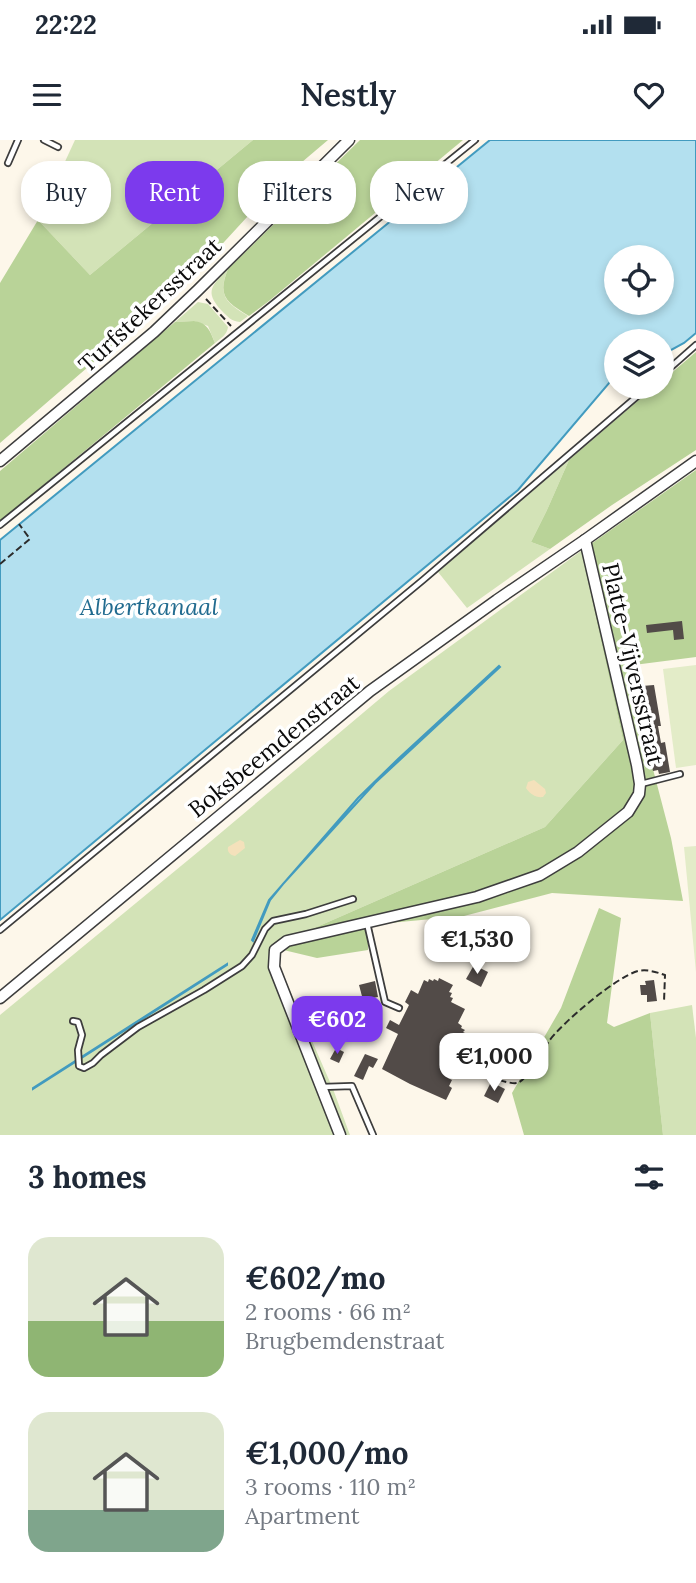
<!DOCTYPE html>
<meta charset="utf-8">
<style>
:root{--surface:#fff;--page:#f6f6f7;--text:#1f2937;--muted:#747a83;--accent:#7c3aed}
body{margin:0;font-family:Lora,serif;background:var(--page);color:var(--text);height:100vh;display:flex;flex-direction:column;font-size:26px;white-space:nowrap}
*{box-sizing:border-box;margin:0}
p{font-size:23px;color:var(--muted)}
.icon{flex:none;width:38px;height:38px;fill:none;stroke:currentColor;stroke-width:2;stroke-linecap:round;stroke-linejoin:round}
.map{position:relative;height:995px;overflow:hidden}
.sheet{display:flex;flex-direction:column;background:var(--surface);flex:1}
.sheet>*{flex:none}
.hud{position:absolute;left:21px;top:21px;width:654px;height:63px;display:flex;gap:14px}
.buttons{position:absolute;left:604px;top:105px;display:grid;gap:14px}
.buttons a{display:grid;place-items:center;width:70px;height:70px;border-radius:50%;background:var(--surface);box-shadow:0 4px 10px #0003;font-size:35px}
.price{position:absolute;translate:-50% -60px;padding:0 16px;border-radius:14px;background:#fff;color:#222;font-size:23px;line-height:46px;filter:drop-shadow(0 2px 4px #0008)}
.price::after{content:'';position:absolute;left:50%;top:42px;width:21px;height:16px;margin-left:-10px;background:inherit;clip-path:polygon(0 0,100% 0,50% 100%)}
.price.on{background:var(--accent);color:#fff}
ul{padding:0;list-style:none}
li{display:flex;align-items:center;gap:21px;height:175px;padding:0 28px}
li span{display:grid;place-items:center;flex:none;width:196px;height:140px;border-radius:21px;color:#555}
li>.icon{margin-inline-start:auto}
span .icon{width:84px;height:84px;fill:#fffc;stroke-width:1}
li b{font-size:30px}
h2{display:flex;justify-content:space-between;align-items:center;height:84px;padding:0 28px;font-size:30px}
.chip{padding:0 24px;border-radius:28px;background:var(--surface);box-shadow:0 4px 10px #0003;font-size:24px;line-height:63px}
.chip.on{background:var(--accent);color:#fff}
.status{display:flex;justify-content:space-between;align-items:center;height:49px;padding:0 35px;background:var(--surface);direction:ltr}
.status svg{height:19px;fill:currentColor}
header{display:flex;justify-content:space-between;align-items:center;height:91px;padding:0 28px;background:var(--surface);font-size:32px;font-weight:600}
.map>svg:first-child{display:block}
</style>
<div class="status"><b>22:22</b><svg viewBox="0 0 49 12"><path d="M0 12V9h3v3zM5 12V6h3v6zM10 12V3h3v9zM15 12V0h3v12zM26 1h20v11H26zM47 4h2v5h-2z"/></svg></div>
<header><svg class="icon" aria-label="menu" viewBox="0 0 24 24"><path d="M4 6h16M4 12h16M4 18h16"/></svg>Nestly<svg class="icon" aria-label="heart" viewBox="0 0 24 24"><path d="M12 20l-8-8c-3-5 5-10 8-4 3-6 11-1 8 4z"/></svg></header>
<div class="map">
<svg width="696" height="995" viewBox="0 0 696 995">
<rect width="100%" height="100%" fill="#fdf7ea"/>
<g fill="#d3e3b7">
<polygon points="75,0 253,0 90,135 38,80"/>
<path d="M 228,129 C 217,155 226,163 248,176 L 240,182 C 231,181 228,177 222,171 C 203,151 213,145 228,129 Z"/>
<path d="M 198,162 L 208,164 L 228,187 C 227,195 221,198 215,203 L 208,186 L 194,181 L 175,182 Z"/>
<polygon points="569,320 547,370 531,402 550,409 467,468 438,432"/>
<polygon points="581,411 623,600 545,687 271,807 333,949 350,995 0,995 0,875 204,707 389,551"/>
<polygon points="692,865 696,898 696,995 663,995 650,873"/>
</g>
<g fill="#b9d398">
<polygon points="253,0 328,0 282,39 191,138 0,303 0,143 38,80 90,135"/>
<path d="M 360,0 L 463,0 L 269,161 L 249,176 C 226,162 217,156 228,129 Z"/>
<path d="M 194,181 C 208,183 210,191 215,203 L 0,381 L 0,331 L 175,182 Z"/>
<polygon points="696,212 696,310 612,365 550,409 531,402 547,370 569,320 654,247 662,247 662,241"/>
<polygon points="696,330 696,517 626,526 671,698 683,761 552,753 464,776 368,785 368,810 317,818 271,807 545,687 623,600 581,411"/>
<polygon points="599,768 621,778 607,883 614,887 650,873 663,995 524,995 512,953 561,868"/>
</g>
<g fill="#f4e1bb">
<path d="M 534,640 L 545,649 L 546,653 L 543,657 C 536,658 530,654 526,648 L 528,642 Z"/>
<path d="M 240,700 L 244,702 L 245,708 L 235,716 C 230,715 227,712 228,707 Z"/>
</g>
<g fill="#e3ecc8">
<polygon points="696,525 696,625 676,628 663,529"/>
<polygon points="696,706 696,832 684,707"/>
</g>
<g fill="#b3e0ef" stroke="#429bbf" stroke-width="2" fill-rule="evenodd">
<path d="M 490,0 L 696,0 L 696,193 L 684,203 L 662,215 L 662,201 L 616,201 L 616,240 L 609,243 L 518,350 L 0,780 L 0,400 ZM 662,117 L 662,163 L 616,163 L 616,117 Z"/>
<polygon points="499,526 500,527 375,643 283,744 270,760 253,801 252,800 269,760 358,658 398,619"/>
<polygon points="227,824 227,825 33,949 33,948"/>
</g>
<g fill="#524b48">
<polygon points="682,481 684,499 674,500 673,490 647,493 646,485"/>
<polygon points="654,545 661,586 658,586 661,603 665,602 670,632 659,634 658,630 653,631 646,596 651,595 642,546"/>
<polygon points="474,825 488,832 481,847 466,839"/>
<polygon points="439,838 453,845 449,852 452,853 450,857 453,858 451,862 465,869 458,883 462,886 461,888 465,890 463,892 467,894 466,897 469,898 463,910 461,909 459,912 456,911 454,914 447,930 451,932 448,938 452,940 449,946 452,948 446,960 410,944 382,929 398,894 386,888 390,880 399,885 409,865 405,862 411,850 418,854 424,840 428,842 429,839 433,841 434,839 438,841"/>
<polygon points="654,840 657,861 647,862 647,855 641,855 640,845 646,845 645,841"/>
<polygon points="375,841 378,857 363,860 359,845"/>
<polygon points="336,908 344,912 339,923 330,919"/>
<polygon points="365,914 378,919 373,928 369,926 363,940 354,936"/>
<polygon points="491,942 505,949 498,963 484,956"/>
</g>
<g fill="none" stroke-linecap="round" stroke-linejoin="round">
<defs>
<g id="service">
<polyline points="44,0 58,7"/>
<polyline points="8,23 18,0"/>
<polyline points="662,235 696,205"/>
<polyline points="0,385 475,0"/>
<polyline points="641,644 680,634"/>
<polyline points="367,783 385,862 399,868"/>
<polyline points="0,790 423,440 648,247"/>
<polyline points="73,881 78,882 82,895 78,910 79,926 84,928 93,923 101,915 138,887 204,850 242,826 252,815 265,789 273,781 306,774 353,759"/>
<polyline points="322,947 352,946 373,995"/>
</g>
<g id="minor">
<polyline points="0,321 154,192 198,150 349,0"/>
<polyline points="0,858 370,551 497,460 585,400 696,321"/>
<polyline points="340,995 274,827 275,810 287,801 477,757 540,735 578,712 628,672 639,654 640,644 637,625 585,400"/>
</g>
</defs>
<use href="#service" stroke="#3d3d3d" stroke-width="8"/>
<use href="#minor" stroke="#3d3d3d" stroke-width="13"/>
<g stroke="#2c2c2c" stroke-width="2" stroke-dasharray="7 3.5" stroke-linecap="butt">
<polyline points="206,159 231,186"/>
<polyline points="0,424 30,399 19,384"/>
<path d="M 450,922 C 464,927 505,945 517,943 C 528,940 542,911 549,901 C 563,882 616,837 638,831 C 647,829 656,832 665,835 L 664,862"/>
</g>
<use href="#service" stroke="#fff" stroke-width="4.5"/>
<use href="#minor" stroke="#fff" stroke-width="10"/>
</g>
<g text-anchor="middle" stroke-width="7" stroke-linejoin="round" paint-order="stroke">
<g font-size="23" fill="#0a0a0a" stroke="#fff">
<text transform="translate(150 165) rotate(-43)" y="8">Turfstekersstraat</text>
<text transform="translate(633 524) rotate(77)" y="8">Platte-Vijversstraat</text>
<text transform="translate(274 606) rotate(-39)" y="8">Boksbeemdenstraat</text>
</g>
<g font-size="24" font-style="italic" fill="#216b8f" stroke="#fff">
<text x="149" y="475">Albertkanaal</text>
</g>
</g>
</svg>
<div class="buttons">
<a><svg class="icon" aria-label="locate" viewBox="0 0 24 24"><circle cx="12" cy="12" r="6"/><path d="M12 2v4M12 18v4M2 12h4M18 12h4"/></svg></a>
<a><svg class="icon" aria-label="layers" viewBox="0 0 24 24"><path d="M12 4l9 5-9 5-9-5zM3 14l9 5 9-5"/></svg></a>
</div>
<b class="price" style="left:477px;top:836px">€1,530</b>
<b class="price on" style="left:337px;top:916px">€602</b>
<b class="price" style="left:494px;top:953px">€1,000</b>
<div class="hud">
<a class="chip">Buy</a>
<a class="chip on">Rent</a>
<a class="chip">Filters</a>
<a class="chip">New</a>
</div>
</div>
<section class="sheet">
<h2>3 homes<svg class="icon" aria-label="filters" viewBox="0 0 24 24"><path d="M4 7h16M4 17h16"/><circle cx="9" cy="7" r="2"/><circle cx="15" cy="17" r="2"/></svg></h2>
<ul>
<li><span style="background:linear-gradient(#dfe7d0 60%,#8fb573 0)"><svg class="icon" aria-label="home" viewBox="0 0 24 24"><path d="M3 11l9-7 9 7M6 9v11h12V9"/></svg></span><div><b>€602/mo</b><p>2 rooms · 66 m²</p><p>Brugbemdenstraat</p></div></li>
<li><span style="background:linear-gradient(#dfe7d0 70%,#7fa58c 0)"><svg class="icon" aria-label="home" viewBox="0 0 24 24"><path d="M3 11l9-7 9 7M6 9v11h12V9"/></svg></span><div><b>€1,000/mo</b><p>3 rooms · 110 m²</p><p>Apartment</p></div></li>
</ul>
</section>
